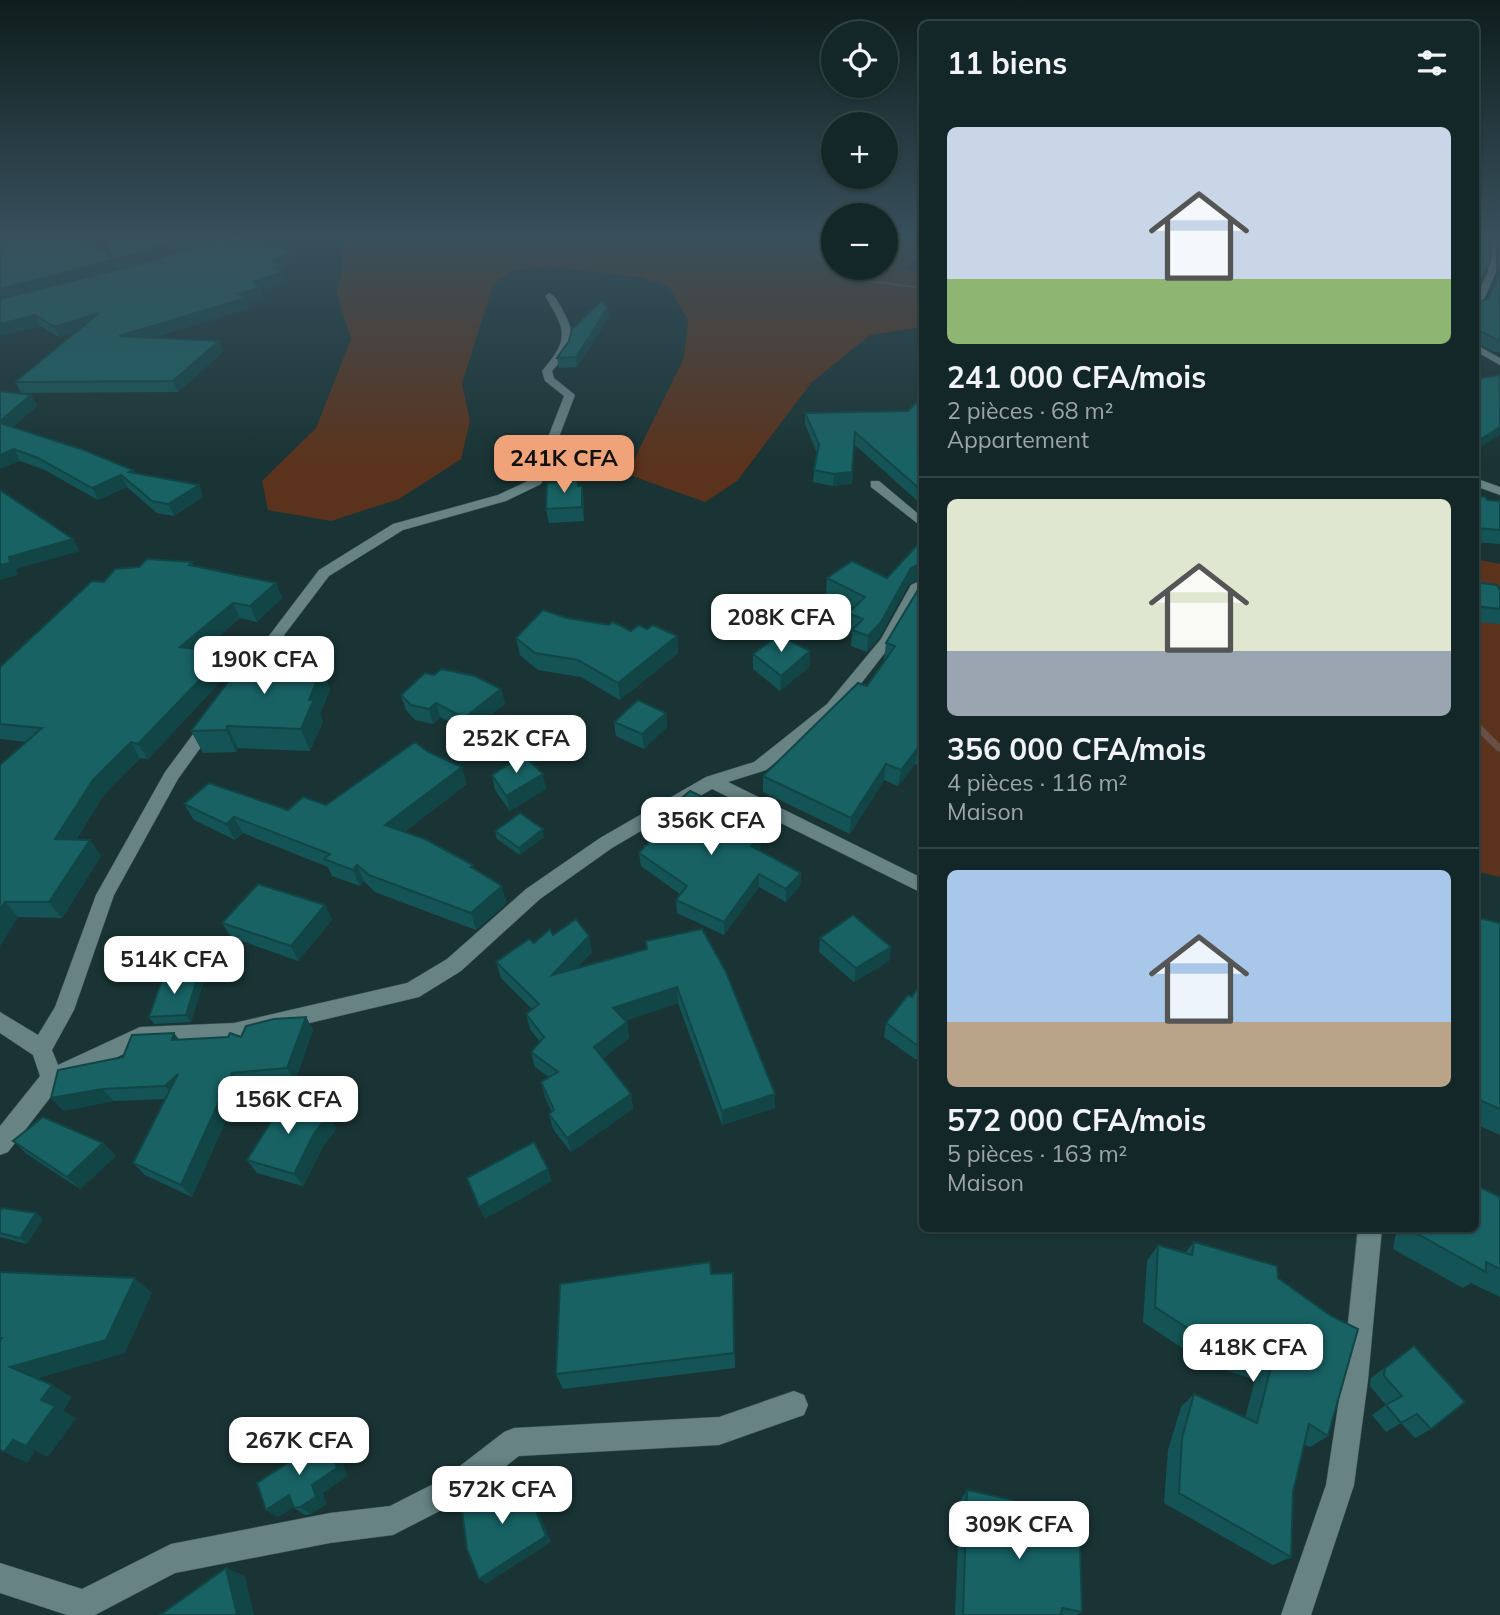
<!DOCTYPE html>
<html lang="fr">
<meta charset="utf-8">
<style>
:root{--surface:#142728;--page:#213334;--text:#f1f3f6;--muted:#9da5a8;--line:#334445;--accent:#f0a378}
body{margin:0;font-family:Mulish,sans-serif;background:var(--page);color:var(--text);height:100vh;display:flex;flex-direction:column;font-size:26px;white-space:nowrap}
*{box-sizing:border-box;margin:0}
p{font-size:23px;color:var(--muted)}
.icon{flex:none;width:38px;height:38px;fill:none;stroke:currentColor;stroke-width:2;stroke-linecap:round;stroke-linejoin:round}
.map{position:relative;flex:1;overflow:hidden}
.sheet{position:absolute;left:919px;top:21px;width:560px;height:1211px;display:flex;flex-direction:column;background:var(--surface);border-radius:10px;box-shadow:0 2px 5px #0004,0 0 0 2px var(--line)}
.sheet>*{flex:none}
.buttons{position:absolute;left:821px;top:21px;display:grid;gap:14px}
.buttons a{display:grid;place-items:center;width:77px;height:77px;border-radius:50%;background:var(--surface);box-shadow:0 2px 5px #0004,0 0 0 2px var(--line);font-size:35px}
.price{position:absolute;translate:-50% -60px;padding:0 16px;border-radius:14px;background:#fff;color:#222;font-size:23px;line-height:46px;filter:drop-shadow(0 2px 4px #0008)}
.price::after{content:'';position:absolute;left:50%;top:42px;width:21px;height:16px;margin-left:-10px;background:inherit;clip-path:polygon(0 0,100% 0,50% 100%)}
.price.current{background:var(--accent);color:#111}
ul{padding:0;list-style:none}
li{display:grid;align-content:center;gap:14px;height:371px;padding:0 28px}
li+li{border-top:2px solid var(--line)}
li span{display:grid;place-items:center;height:217px;border-radius:10px;color:#555}
li>.icon{margin-inline-start:auto}
span .icon{width:126px;height:126px;fill:#fffc;stroke-width:1}
li b{font-size:30px}
h2{display:flex;justify-content:space-between;align-items:center;height:84px;padding:0 28px;font-size:30px}
.map>svg:first-child{display:block}
</style>
<div class="map">
<svg width="1500" height="1615" viewBox="0 0 1500 1615">
<rect width="100%" height="100%" fill="#1a3435"/>
<g fill="#5b331c">
<polygon points="350,236 833,236 833,268 886,268 886,236 922,236 922,250 908,268 922,276 922,327 870,335 835,363 811,383 737,481 705,502 627,474 684,358 688,320 669,287 640,277 549,267 512,271 493,285 462,383 470,421 461,459 399,499 331,521 268,510 262,481 316,428 351,339 337,294 343,266 342,240"/>
<polygon points="1475,559 1500,564 1500,877 1475,871"/>
</g>
<g fill="none" stroke-linecap="round" stroke-linejoin="round">
<g fill="#675146" fill-rule="evenodd">
<polygon points="895,236 899,236 886,246 886,243"/>
<polygon points="854,268 858,268 861,279 922,287 922,289 857,281"/>
<polygon points="1475,721 1478,722 1500,744 1500,752 1497,751 1475,729"/>
</g>
<defs>
<g id="minor">
<polygon points="239,236 251,236 210,251 203,249"/>
<polygon points="1488,236 1496,236 1496,272 1480,308 1475,311 1475,298 1488,272"/>
<path d="M 550,293 C 556,297 560,304 563,311 C 578,336 571,351 552,371 L 554,378 L 575,395 L 541,484 L 506,501 L 403,530 L 329,576 L 250,680 L 240,680 L 237,677 L 240,674 L 319,570 L 393,524 L 498,495 L 532,479 L 564,396 L 545,381 L 542,371 C 569,339 567,332 545,296 Z"/>
<polygon points="1475,344 1500,358 1500,365 1475,351"/>
<polygon points="1475,478 1500,487 1500,495 1475,486"/>
<polygon points="871,481 879,481 922,517 922,527 871,487"/>
<polygon points="922,580 922,590 894,641 839,712 766,770 728,782 922,878 922,893 712,789 612,848 540,899 461,971 419,997 234,1041 142,1045 60,1085 8,1152 0,1155 0,1126 40,1076 33,1055 0,1033 0,1012 38,1035 55,1007 96,895 165,772 205,718 217,718 219,722 178,779 114,895 74,1010 52,1050 58,1065 140,1027 234,1023 407,983 447,959 526,889 600,838 706,777 754,762 827,704 881,639 911,585"/>
<polygon points="1358,1228 1382,1228 1368,1380 1354,1485 1311,1615 1281,1615 1326,1485 1342,1380"/>
<polygon points="794,1391 804,1395 808,1405 804,1415 719,1445 519,1456 463,1499 393,1535 330,1543 175,1573 95,1615 67,1615 0,1593 0,1563 82,1589 171,1544 330,1513 390,1506 443,1479 504,1432 514,1428 719,1417"/>
</g>
</defs>
<use href="#minor" stroke="#3a5151" stroke-width="1"/>
<use href="#minor" fill="#678384" fill-rule="evenodd"/>
</g>
<g fill="#155456">
<polygon points="104,236 220,236 136,264 295,250 297,260 283,267 287,282 261,290 263,298 248,302 249,308 153,338 219,341 223,352 178,392 21,393 15,382 75,332 59,337 40,326 0,336 111,256"/>
<polygon points="1475,236 1478,302 1487,299 1498,273 1498,236 1500,236 1500,352 1495,352 1477,343 1475,347"/>
<polygon points="608,307 609,317 577,367 559,368 557,358 569,341"/>
<polygon points="0,391 31,395 37,406 13,427 133,470 134,473 199,485 203,497 174,516 157,513 127,487 98,500 45,470 20,461 0,469"/>
<polygon points="922,397 922,505 854,444 852,484 833,486 813,482 814,470 817,453 805,424 805,413 908,411"/>
<polygon points="578,486 584,499 584,521 549,523 546,509"/>
<polygon points="1475,496 1487,500 1500,503 1500,544 1475,542"/>
<polygon points="922,541 922,578 921,578 909,584 879,638 867,652 851,646 852,631 847,629 848,613 854,608 826,594 827,578 887,578"/>
<polygon points="192,562 193,566 276,583 282,598 257,622 240,618 203,650 225,668 220,673 223,679 148,759 140,758 103,796 76,840 101,856 62,918 18,917 0,946 0,765 27,742 0,739 0,667 104,582"/>
<polygon points="1475,582 1500,590 1500,624 1475,622"/>
<polygon points="922,583 922,767 915,764 898,786 884,780 850,834 763,792 763,776 867,686 886,659 884,659 886,643"/>
<polygon points="567,618 631,631 647,629 677,636 678,653 620,700 581,677 538,670 520,655 516,638"/>
<polygon points="810,651 810,666 780,691 753,669 753,654"/>
<polygon points="322,668 330,690 320,714 323,721 310,751 238,748 236,752 203,753 191,731"/>
<polygon points="501,689 505,704 468,732 440,717 433,724 415,720 406,710 401,695"/>
<polygon points="666,713 667,727 644,749 616,736 614,722"/>
<polygon points="492,775 546,789 510,811 495,790"/>
<polygon points="467,784 404,832 475,870 507,903 476,930 375,892 364,881 360,886 332,876 328,867 243,833 235,840 194,820 184,804 288,810"/>
<polygon points="718,813 761,836 760,850 801,873 800,886 786,902 759,887 724,935 677,913 676,900 680,894 641,866 639,853 649,842 648,834 663,823 662,815"/>
<polygon points="495,831 544,837 520,855 497,839"/>
<polygon points="325,905 332,920 298,961 231,937 222,923"/>
<polygon points="1475,917 1500,923 1500,1135 1475,1124"/>
<polygon points="553,935 592,952 577,968 647,949 775,1108 722,1125 678,1003 625,1021 627,1022 629,1038 603,1058 631,1094 633,1109 571,1152 553,1129 549,1114 552,1112 545,1097 541,1082 549,1077 535,1067 531,1052 540,1042 530,1029 526,1014 532,1009 501,978 496,962"/>
<polygon points="820,938 891,947 889,961 854,982 819,952"/>
<polygon points="199,973 204,981 191,1022 154,1024 149,1017"/>
<polygon points="922,994 922,1059 915,1059 884,1037 886,1023"/>
<polygon points="306,1017 313,1030 295,1081 241,1086 192,1197 145,1175 133,1163 165,1099 114,1101 63,1111 123,1057 179,1040 241,1037"/>
<polygon points="337,1128 322,1148 303,1186 257,1173 247,1160"/>
<polygon points="13,1141 103,1143 116,1156 80,1189 27,1154"/>
<polygon points="1500,1197 1500,1297 1471,1283 1463,1288 1393,1249 1397,1228 1475,1228"/>
<polygon points="0,1211 36,1213 43,1219 27,1244 0,1237"/>
<polygon points="1194,1242 1278,1278 1328,1436 1310,1447 1304,1444 1293,1492 1291,1557 1273,1565 1164,1503 1168,1450 1181,1407 1194,1394 1245,1418 1255,1380 1205,1363 1143,1322 1147,1261 1158,1245 1185,1253"/>
<polygon points="733,1273 735,1368 563,1389 556,1374 711,1274"/>
<polygon points="1414,1346 1431,1429 1415,1438 1401,1423 1386,1432 1372,1415 1386,1405 1370,1386 1371,1378"/>
<polygon points="327,1437 336,1446 347,1476 323,1493 326,1504 311,1514 305,1515 294,1508 293,1507 278,1517 266,1510"/>
<polygon points="967,1490 1082,1612 1076,1615 955,1615 960,1501"/>
</g>
<g fill="#114546">
<polygon points="189,236 220,236 136,264 0,300 0,289"/>
<polygon points="295,250 297,260 283,267 287,282 261,290 263,298 248,302 249,308 124,347 119,336 253,281 271,261"/>
<polygon points="608,307 609,317 577,367 576,357"/>
<polygon points="99,313 103,323 59,337 54,327"/>
<polygon points="35,315 40,326 0,336 0,324"/>
<polygon points="219,341 223,352 178,392 173,381"/>
<polygon points="31,395 37,406 5,434 0,425 0,421"/>
<polygon points="1500,427 1500,435 1475,450 1475,443"/>
<polygon points="14,449 20,461 0,469 0,455"/>
<polygon points="852,472 852,484 833,486 834,474"/>
<polygon points="121,475 127,487 98,500 92,488"/>
<polygon points="199,485 203,497 174,516 168,504"/>
<polygon points="582,486 584,499 584,521 582,507"/>
<polygon points="73,539 80,551 16,569 18,575 0,580 0,565 9,557"/>
<polygon points="922,563 921,578 909,584 879,638 867,652 868,636 911,568"/>
<polygon points="276,583 282,598 257,622 250,606"/>
<polygon points="233,603 240,618 188,663 180,647"/>
<polygon points="677,636 678,653 620,700 618,683"/>
<polygon points="810,651 810,666 780,691 781,676"/>
<polygon points="218,652 225,668 220,673 223,679 148,759 138,744"/>
<polygon points="322,668 330,690 320,714 323,721 310,751 301,729 309,700"/>
<polygon points="501,689 505,704 468,732 464,718"/>
<polygon points="436,703 440,717 433,724 429,709"/>
<polygon points="666,713 667,727 644,749 642,734"/>
<polygon points="227,726 238,748 236,752 226,730"/>
<polygon points="131,742 140,758 103,796 66,855 55,839 93,780"/>
<polygon points="918,748 915,764 898,786 901,770"/>
<polygon points="886,764 884,780 850,834 851,818"/>
<polygon points="462,767 467,784 391,842 385,825"/>
<polygon points="543,774 546,789 510,811 506,796"/>
<polygon points="717,804 718,817 712,810"/>
<polygon points="234,817 243,833 235,840 226,824"/>
<polygon points="543,829 544,837 520,855 519,848"/>
<polygon points="761,836 760,849 751,859 751,846"/>
<polygon points="90,840 101,856 62,918 49,902"/>
<polygon points="357,865 364,881 360,886 353,870"/>
<polygon points="801,873 800,886 786,902 786,889"/>
<polygon points="759,874 759,887 724,935 724,922"/>
<polygon points="502,886 507,903 476,930 471,913"/>
<polygon points="5,902 18,917 0,946 0,909"/>
<polygon points="325,905 332,920 298,961 291,946"/>
<polygon points="589,936 592,952 555,991 552,975"/>
<polygon points="891,947 889,961 854,982 856,968"/>
<polygon points="199,973 204,981 191,1022 186,1015"/>
<polygon points="677,987 678,1003 615,1024 613,1008"/>
<polygon points="306,1017 313,1030 295,1081 287,1068"/>
<polygon points="627,1022 629,1038 597,1062 594,1047"/>
<polygon points="174,1033 184,1046 172,1040"/>
<polygon points="232,1073 241,1086 192,1197 181,1185"/>
<polygon points="178,1074 176,1099 165,1086"/>
<polygon points="102,1089 114,1101 63,1111 51,1098"/>
<polygon points="631,1094 633,1109 571,1152 567,1138"/>
<polygon points="775,1094 775,1108 722,1125 722,1111"/>
<polygon points="328,1115 337,1128 322,1148 303,1186 294,1174 313,1135"/>
<polygon points="103,1143 116,1156 80,1189 67,1177"/>
<polygon points="548,1169 552,1181 485,1219 479,1207"/>
<polygon points="36,1213 43,1219 27,1244 20,1238"/>
<polygon points="135,1278 152,1293 125,1353 32,1380 10,1367"/>
<polygon points="52,1385 72,1397 63,1411 76,1418 48,1457 26,1446 41,1400"/>
<polygon points="327,1437 336,1446 347,1476 323,1493 326,1504 311,1514 300,1507"/>
<polygon points="13,1440 35,1451 27,1463 4,1452"/>
<polygon points="529,1472 534,1480 539,1513 551,1542 486,1584 479,1579 534,1506"/>
<polygon points="289,1495 300,1502 278,1517 266,1510"/>
<polygon points="226,1568 245,1576 254,1615 237,1615"/>
</g>
<g fill="#186264" stroke="#114546" stroke-width="2">
<polygon points="0,236 75,236 111,256 104,236 189,236 132,255 0,289"/>
<polygon points="1475,236 1492,236 1490,261 1478,287 1478,302 1488,299 1500,271 1500,341 1480,331 1478,341 1475,341"/>
<polygon points="217,239 295,250 271,261 283,266 273,268 284,272 253,281 260,288 238,294 246,298 119,336 219,341 173,381 15,382 99,313 54,327 35,315 0,324 0,299 140,264"/>
<polygon points="601,301 608,307 576,357 557,358 569,341 572,329"/>
<polygon points="1500,375 1500,427 1475,443 1475,379"/>
<polygon points="0,391 31,395 0,421"/>
<polygon points="922,397 922,491 855,432 852,472 834,474 814,470 819,444 805,413 908,411"/>
<polygon points="0,423 84,450 133,470 129,472 199,485 168,504 152,501 121,475 92,488 38,458 14,449 0,455"/>
<polygon points="577,480 578,486 582,486 582,507 546,509 547,483"/>
<polygon points="0,490 73,539 9,557 10,563 0,565"/>
<polygon points="1475,496 1485,497 1487,500 1499,501 1500,503 1500,530 1475,528"/>
<polygon points="921,541 922,563 911,568 881,622 868,636 852,630 863,619 848,613 865,597 827,578 852,561 887,578"/>
<polygon points="147,559 192,562 189,565 276,583 250,606 233,603 180,647 218,652 208,663 216,663 138,744 131,742 93,780 55,839 90,840 49,902 5,902 0,909 0,765 42,728 0,724 0,667 92,581 104,582 115,569 139,567"/>
<polygon points="1475,582 1497,585 1500,590 1500,609 1475,606"/>
<polygon points="922,583 922,750 918,748 901,770 886,764 851,818 763,776 858,683 867,686 895,646 886,643"/>
<polygon points="543,610 567,618 609,625 613,622 631,631 639,625 647,629 653,625 677,636 618,683 578,660 535,653 516,638"/>
<polygon points="779,635 810,651 781,676 753,654"/>
<polygon points="246,658 308,659 322,668 309,700 314,699 301,729 227,726 226,730 191,731"/>
<polygon points="441,669 475,676 501,689 464,718 436,703 429,709 411,705 401,695 425,673 434,675"/>
<polygon points="638,700 666,713 642,734 614,722"/>
<polygon points="415,742 428,752 462,767 385,825 425,839 473,865 471,867 502,886 471,913 369,875 357,865 353,870 324,859 330,854 234,817 226,824 184,804 209,783 288,810 303,797 326,805"/>
<polygon points="523,755 543,774 506,796 492,775"/>
<polygon points="690,791 717,804 712,810 761,836 751,846 801,873 786,889 759,874 724,922 676,900 687,886 639,853 652,838 648,834 667,819 662,815"/>
<polygon points="520,813 543,829 519,848 495,831"/>
<polygon points="258,884 325,905 291,946 222,923"/>
<polygon points="853,915 891,947 856,968 820,938"/>
<polygon points="1475,917 1500,923 1500,1109 1475,1098"/>
<polygon points="576,919 589,936 552,975 647,949 646,941 702,929 726,972 775,1094 722,1111 677,987 613,1008 627,1022 594,1047 631,1094 567,1138 549,1114 554,1110 541,1082 558,1072 531,1052 544,1037 526,1014 539,1004 496,962 529,939 534,943 550,929 553,935"/>
<polygon points="199,973 186,1015 149,1017 163,977"/>
<polygon points="916,990 922,994 922,1045 918,1046 886,1023 908,995 912,997"/>
<polygon points="306,1017 287,1068 232,1073 181,1185 133,1163 178,1074 165,1086 102,1089 51,1098 58,1070 123,1057 132,1035 174,1033 172,1040 228,1037 230,1033 241,1037 246,1026 274,1019"/>
<polygon points="287,1096 328,1115 313,1135 294,1174 247,1160"/>
<polygon points="43,1117 103,1143 67,1177 13,1141"/>
<polygon points="534,1142 548,1169 479,1207 467,1178"/>
<polygon points="1475,1185 1500,1197 1500,1269 1486,1262 1486,1272 1414,1232 1414,1228 1475,1228"/>
<polygon points="2,1208 36,1213 20,1238 0,1233 0,1211"/>
<polygon points="1194,1242 1277,1266 1278,1278 1331,1316 1358,1329 1328,1436 1309,1424 1293,1492 1291,1557 1179,1493 1182,1438 1194,1394 1257,1423 1271,1367 1220,1349 1155,1307 1158,1245 1192,1255"/>
<polygon points="710,1262 711,1274 733,1273 734,1353 556,1374 560,1284"/>
<polygon points="0,1272 135,1278 106,1340 10,1367 52,1385 41,1400 55,1406 26,1446 13,1440 4,1452 0,1450 0,1341 2,1338 0,1338"/>
<polygon points="1414,1346 1465,1402 1431,1429 1417,1414 1401,1423 1386,1405 1402,1396 1384,1376 1385,1368"/>
<polygon points="327,1437 337,1468 312,1485 316,1497 300,1507 294,1508 289,1495 266,1510 257,1483"/>
<polygon points="529,1472 534,1506 546,1536 479,1579 467,1549 462,1510"/>
<polygon points="967,1490 1013,1500 1051,1533 1079,1512 1082,1612 1062,1608 1061,1615 963,1615"/>
<polygon points="226,1568 237,1615 160,1615"/>
</g>
<linearGradient id="sky" x2="0" y2="1"><stop stop-color="#0e1d1d"/><stop offset="0.51" stop-color="#38505c"/><stop offset="1" stop-color="#38505c" stop-opacity="0"/></linearGradient>
<rect width="1500" height="462" fill="url(#sky)"/>
</svg>
<div class="buttons">
<a><svg class="icon" aria-label="locate" viewBox="0 0 24 24"><circle cx="12" cy="12" r="6"/><path d="M12 2v4M12 18v4M2 12h4M18 12h4"/></svg></a>
<a>+</a>
<a>−</a>
</div>
<b class="price current" style="left:564px;top:495px">241K CFA</b>
<b class="price" style="left:781px;top:654px">208K CFA</b>
<b class="price" style="left:264px;top:696px">190K CFA</b>
<b class="price" style="left:516px;top:775px">252K CFA</b>
<b class="price" style="left:711px;top:857px">356K CFA</b>
<b class="price" style="left:174px;top:996px">514K CFA</b>
<b class="price" style="left:288px;top:1136px">156K CFA</b>
<b class="price" style="left:1253px;top:1384px">418K CFA</b>
<b class="price" style="left:299px;top:1477px">267K CFA</b>
<b class="price" style="left:502px;top:1526px">572K CFA</b>
<b class="price" style="left:1019px;top:1561px">309K CFA</b>
<section class="sheet">
<h2>11 biens<svg class="icon" aria-label="filters" viewBox="0 0 24 24"><path d="M4 7h16M4 17h16"/><circle cx="9" cy="7" r="2"/><circle cx="15" cy="17" r="2"/></svg></h2>
<ul>
<li><span style="background:linear-gradient(#c9d6e8 70%,#8fb573 0)"><svg class="icon" aria-label="home" viewBox="0 0 24 24"><path d="M3 11l9-7 9 7M6 9v11h12V9"/></svg></span><div><b>241 000 CFA/mois</b><p>2 pièces · 68 m²</p><p>Appartement</p></div></li>
<li><span style="background:linear-gradient(#dfe7d0 70%,#9aa5b1 0)"><svg class="icon" aria-label="home" viewBox="0 0 24 24"><path d="M3 11l9-7 9 7M6 9v11h12V9"/></svg></span><div><b>356 000 CFA/mois</b><p>4 pièces · 116 m²</p><p>Maison</p></div></li>
<li><span style="background:linear-gradient(#a9c7e8 70%,#b9a48a 0)"><svg class="icon" aria-label="home" viewBox="0 0 24 24"><path d="M3 11l9-7 9 7M6 9v11h12V9"/></svg></span><div><b>572 000 CFA/mois</b><p>5 pièces · 163 m²</p><p>Maison</p></div></li>
</ul>
</section>
</div>
